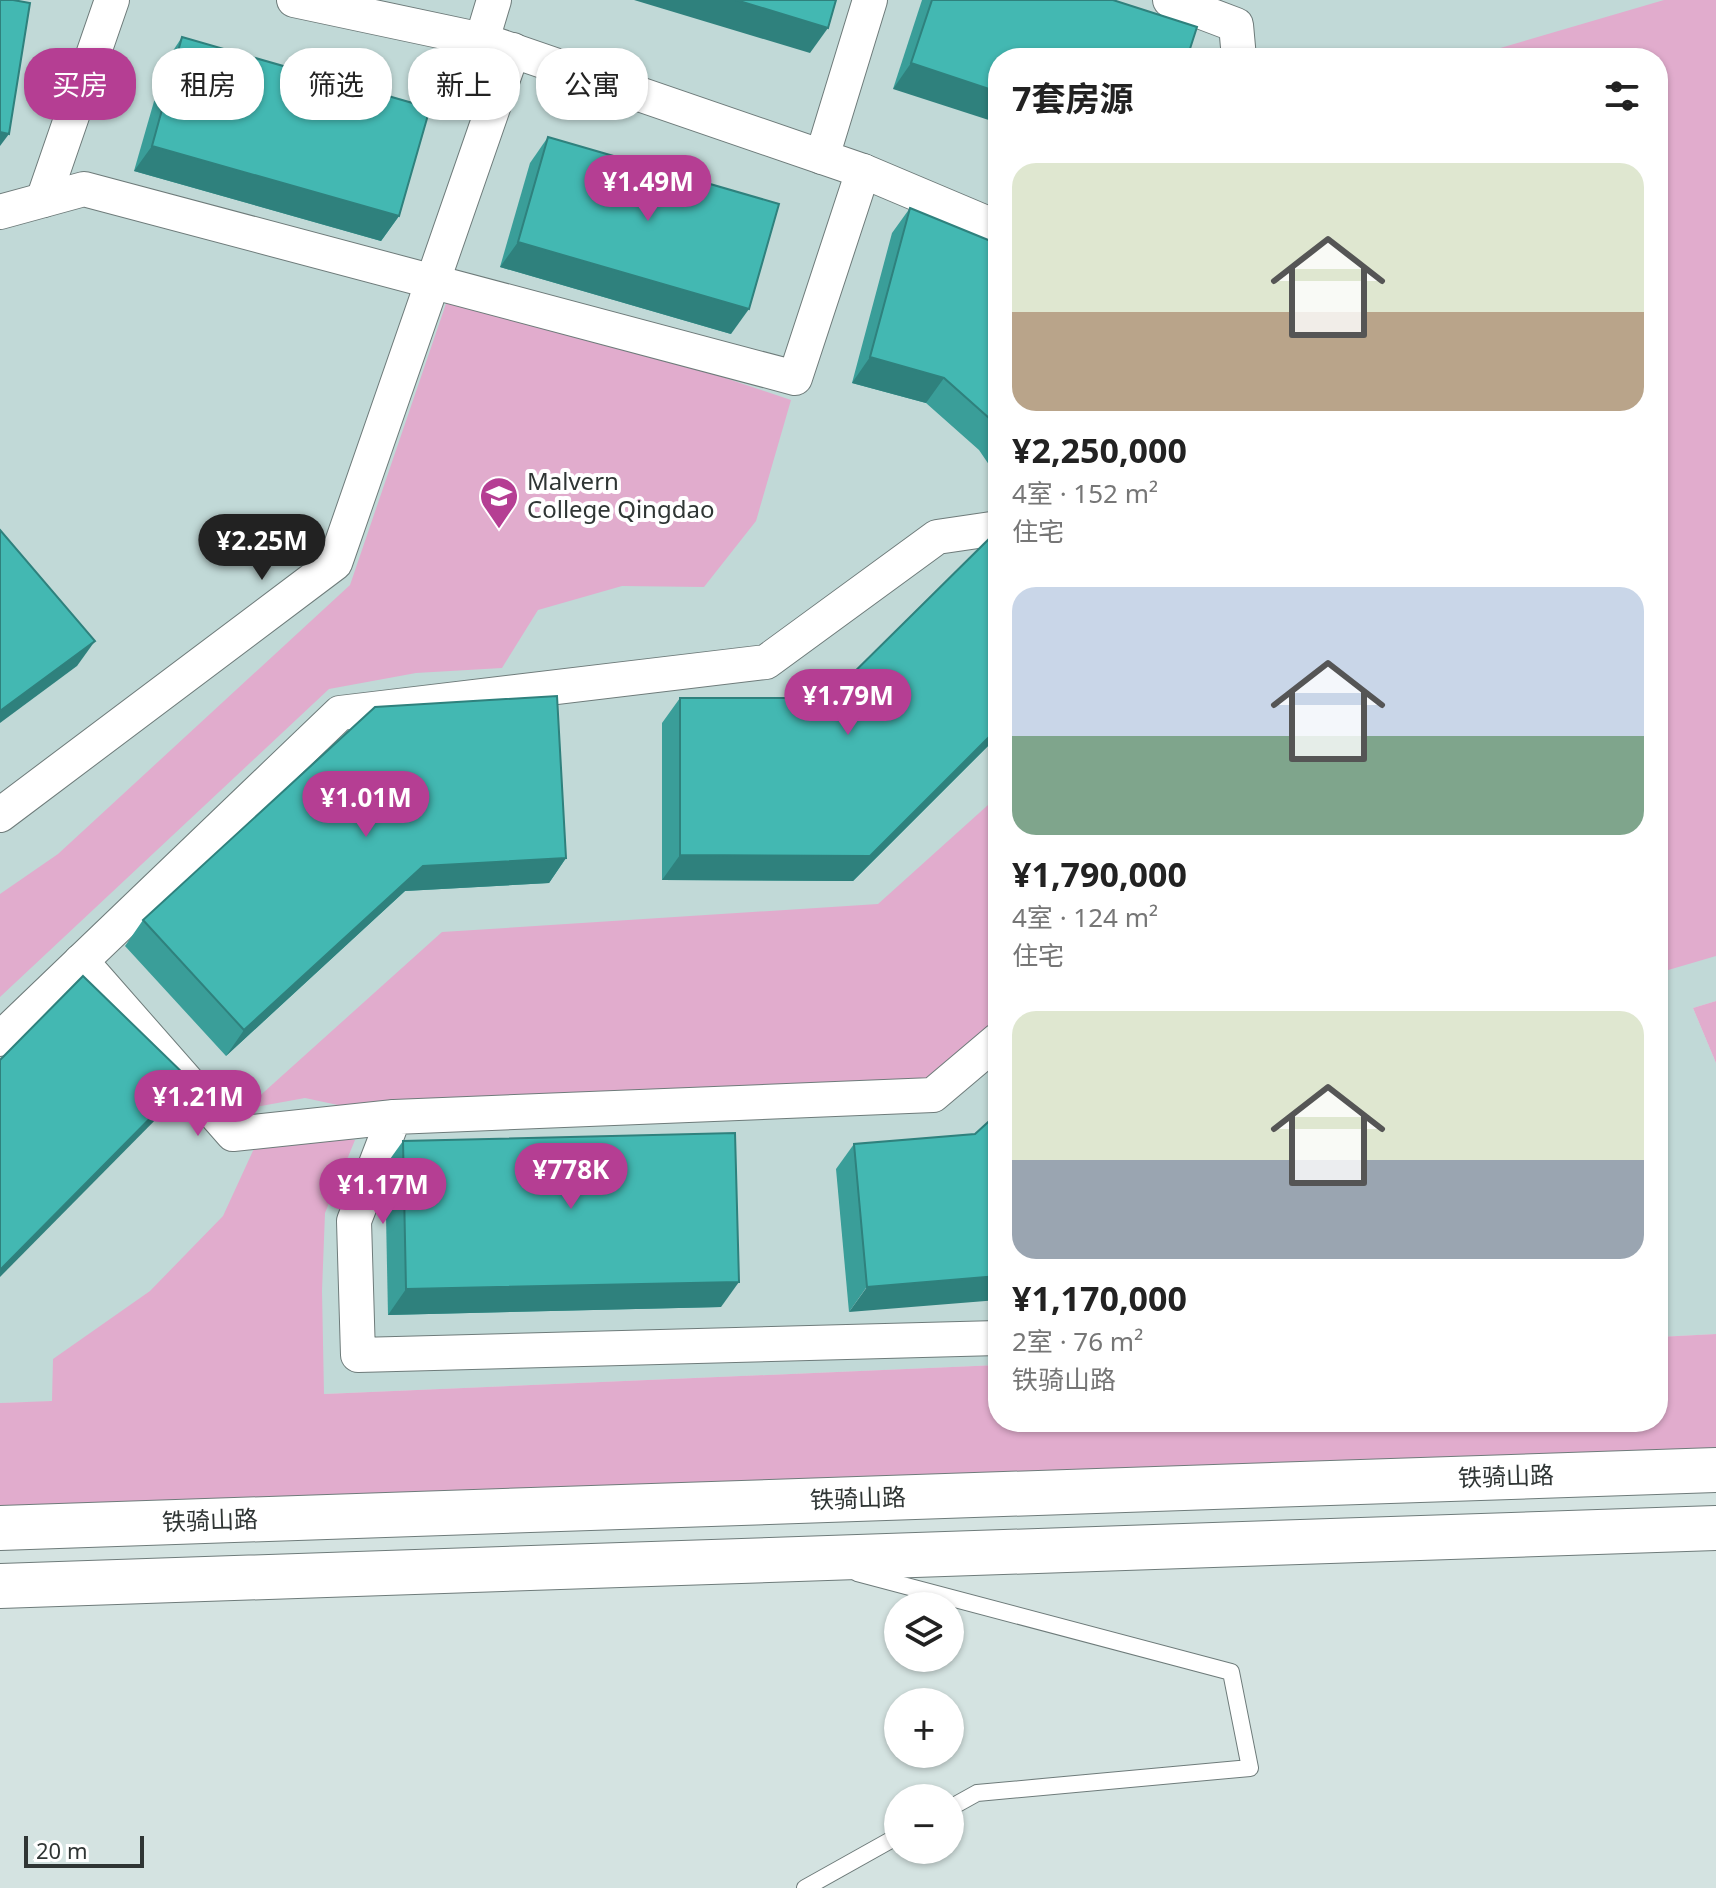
<!DOCTYPE html>
<html lang="zh">
<meta charset="utf-8">
<style>
:root{--surface:#fff;--page:#f2f2f2;--text:#222;--muted:#767676;--accent:#b53e93}
body{margin:0;font-family:"Noto Sans","Noto Sans SC",sans-serif;background:var(--page);color:var(--text);height:100vh;display:flex;flex-direction:column;font-size:30px;white-space:nowrap}
*{box-sizing:border-box;margin:0}
p{font-size:26px;color:var(--muted)}
.icon{flex:none;width:44px;height:44px;fill:none;stroke:currentColor;stroke-width:2;stroke-linecap:round;stroke-linejoin:round}
.map{position:relative;flex:1;overflow:hidden}
.panel{position:absolute;left:988px;top:48px;width:680px;height:1384px;display:flex;flex-direction:column;background:var(--surface);border-radius:32px;box-shadow:0 2px 6px #0004}
.panel>*{flex:none}
.top-card{position:absolute;left:24px;top:48px;width:760px;height:72px;display:flex;gap:16px}
.tools{position:absolute;left:884px;top:1592px;display:grid;gap:16px}
.tools a{display:grid;place-items:center;width:80px;height:80px;border-radius:50%;background:var(--surface);box-shadow:0 2px 6px #0004;font-size:40px}
.scale{position:absolute;left:24px;bottom:20px;width:120px;box-sizing:border-box;padding-left:8px;border:4px solid #2f3534;border-top:0;font-size:22px;line-height:28px;white-space:nowrap;color:#2f3534;-webkit-text-stroke:6px #fff;paint-order:stroke}
.price{position:absolute;translate:-50% -68px;padding:0 18px;border-radius:28px;background:var(--accent);color:#fff;font-size:26px;line-height:52px;filter:drop-shadow(0 2px 4px #0008)}
.price::after{content:'';position:absolute;left:50%;top:48px;width:24px;height:18px;margin-left:-12px;background:inherit;clip-path:polygon(0 0,100% 0,50% 100%)}
.price.selected{background:#222;color:#fff}
ul{padding:0;list-style:none}
li{display:grid;align-content:center;gap:16px;height:424px;padding:0 24px}
li span{display:grid;place-items:center;height:248px;border-radius:24px;color:#555}
li>.icon{margin-inline-start:auto}
span .icon{width:144px;height:144px;fill:#fffc;stroke-width:1}
li b{font-size:34px}
h2{display:flex;justify-content:space-between;align-items:center;height:96px;padding:0 24px;font-size:34px}
.tag{padding:0 28px;border-radius:32px;background:var(--surface);box-shadow:0 2px 6px #0004;font-size:28px;line-height:72px}
.tag.selected{background:var(--accent);color:#fff}
.map>svg:first-child{display:block}
</style>
<div class="map">
<svg width="1716" height="1888" viewBox="0 0 1716 1888">
<rect width="100%" height="100%" fill="#d4e3e1"/>
<polygon fill="#c1d9d7" points="0,0 1716,0 1716,1001 1693,1008 1716,1063 1716,1334 1658,1337 1658,58 998,58 998,1365 324,1394 0,1403"/>
<g fill="#e1accd">
<polygon points="1664,0 1716,0 1716,956 1658,973 1658,58 1466,58"/>
<polygon points="452,286 791,400 756,521 704,587 622,586 538,610 502,668 416,673 329,689 0,997 0,894 58,854 350,585"/>
<polygon points="998,796 998,1039 933,1095 394,1117 305,1098 245,1109 442,932 878,904"/>
<polygon points="1716,1001 1716,1063 1693,1008"/>
<polygon points="287,1130 355,1140 325,1213 322,1291 324,1394 998,1365 998,1422 1658,1422 1658,1337 1716,1334 1716,1470 0,1528 0,1403 52,1401 53,1359 150,1291 223,1216 257,1142"/>
</g>
<g fill="none" stroke-linecap="round" stroke-linejoin="round">
<defs>
<g id="service">
<polyline points="857,1573 1231,1672 1250,1768 977,1793 950,1808"/>
<polyline points="805,1888 898,1836"/>
</g>
<g id="minor">
<polyline points="294,0 482,40 863,171 998,228"/>
<polyline points="1170,0 1236,25 1239,58"/>
<polyline points="482,40 494,0"/>
<polyline points="822,157 870,0"/>
<polyline points="43,200 112,0"/>
<polyline points="0,212 84,189 795,378 863,171"/>
<polyline points="0,815 335,563 513,50"/>
<polyline points="81,961 233,1134 394,1117"/>
<polyline points="0,1039 340,713 766,662 937,537 998,528"/>
<polyline points="998,1040 933,1095 394,1117 354,1221 358,1355 998,1338"/>
</g>
<g id="primary">
<polyline points="0,1528 1716,1470"/>
<polyline points="0,1586 1716,1528"/>
</g>
</defs>
<use href="#service" stroke="#6e7b7a" stroke-width="18"/>
<use href="#minor" stroke="#6e7b7a" stroke-width="36"/>
<use href="#primary" stroke="#6e7b7a" stroke-width="46"/>
<use href="#service" stroke="#fff" stroke-width="16"/>
<use href="#minor" stroke="#fff" stroke-width="34"/>
<use href="#primary" stroke="#fff" stroke-width="44"/>
</g>
<g fill="#3a9e99">
<polygon points="922,0 1113,0 893,89"/>
<polygon points="182,37 399,216 381,241 134,171 165,63"/>
<polygon points="548,137 731,334 500,267 530,163"/>
<polygon points="910,208 998,244 998,478 979,450 926,403 852,383 892,233"/>
<polygon points="998,530 998,736 853,881 662,880 662,723 680,698 828,698"/>
<polygon points="566,858 549,883 405,891 226,1056 125,946 143,920"/>
<polygon points="975,1134 849,1312 836,1169 854,1144"/>
<polygon points="403,1141 721,1307 388,1315 385,1166"/>
</g>
<g fill="#2f817d">
<polygon points="634,0 736,0 828,28 810,53"/>
<polygon points="911,63 998,92 998,123 893,89"/>
<polygon points="0,132 9,134 0,146"/>
<polygon points="152,146 399,216 381,241 134,171"/>
<polygon points="518,242 749,309 731,334 500,267"/>
<polygon points="870,357 944,378 926,403 852,383"/>
<polygon points="95,641 77,666 0,723 0,711"/>
<polygon points="998,728 998,736 853,881 662,880 680,855"/>
<polygon points="566,858 549,883 405,891 226,1056 244,1030 423,866"/>
<polygon points="189,1079 171,1104 0,1277 0,1270"/>
<polygon points="998,1276 998,1300 849,1312 867,1287"/>
<polygon points="739,1282 721,1307 388,1315 406,1289"/>
</g>
<g fill="#43b8b2" stroke="#2f817d" stroke-width="2">
<polygon points="0,0 13,0 30,3 9,134 0,132"/>
<polygon points="736,0 836,0 828,28"/>
<polygon points="932,0 1113,0 1197,27 1187,58 998,58 998,92 911,63"/>
<polygon points="182,37 430,108 399,216 152,146"/>
<polygon points="548,137 779,204 749,309 518,242"/>
<polygon points="910,208 998,244 998,426 944,378 870,357"/>
<polygon points="0,530 95,641 0,711"/>
<polygon points="998,530 998,728 870,856 680,855 680,698 828,698"/>
<polygon points="557,696 566,858 423,866 244,1030 143,920 375,707"/>
<polygon points="83,976 189,1079 0,1270 0,1060"/>
<polygon points="998,1113 998,1276 867,1287 854,1144 975,1134"/>
<polygon points="735,1133 739,1282 406,1289 403,1141"/>
</g>
<defs>
<symbol id="school-pin" viewBox="-11 -11 22 30"><path d="M0 17L-7.5 6A9.5 9.5 0 1 1 7.5 6Z" fill="#b53e93" stroke="#fff"/><path d="M0-5L7-2L0 1L-7-2ZM-4 1L0 2.5L4 1V4Q0 6-4 4Z" fill="#fff"/></symbol>
</defs>
<g fill-rule="evenodd">
<use href="#school-pin" x="477" y="474" width="44" height="60"/>
</g>
<g text-anchor="middle" stroke-width="8" stroke-linejoin="round" paint-order="stroke">
<g font-size="24" fill="#2f3534" stroke="#fff" text-anchor="start">
<text x="527" y="490">Malvern<tspan x="527" dy="28">College Qingdao</tspan></text>
</g>
<g font-size="24" fill="#2f3534" stroke="#fff">
<text transform="translate(1506 1477) rotate(-2)" y="8">铁骑山路</text>
<text transform="translate(858 1499) rotate(-2)" y="8">铁骑山路</text>
<text transform="translate(210 1521) rotate(-2)" y="8">铁骑山路</text>
</g>
</g>
</svg>
<div class="tools">
<a><svg class="icon" aria-label="layers" viewBox="0 0 24 24"><path d="M12 4l9 5-9 5-9-5zM3 14l9 5 9-5"/></svg></a>
<a>+</a>
<a>−</a>
</div>
<div class="scale">20 m</div>
<b class="price" style="left:648px;top:223px">¥1.49M</b>
<b class="price selected" style="left:262px;top:582px">¥2.25M</b>
<b class="price" style="left:848px;top:737px">¥1.79M</b>
<b class="price" style="left:366px;top:839px">¥1.01M</b>
<b class="price" style="left:198px;top:1138px">¥1.21M</b>
<b class="price" style="left:571px;top:1211px">¥778K</b>
<b class="price" style="left:383px;top:1226px">¥1.17M</b>
<div class="top-card">
<a class="tag selected">买房</a>
<a class="tag">租房</a>
<a class="tag">筛选</a>
<a class="tag">新上</a>
<a class="tag">公寓</a>
</div>
<section class="panel">
<h2>7套房源<svg class="icon" aria-label="filters" viewBox="0 0 24 24"><path d="M4 7h16M4 17h16"/><circle cx="9" cy="7" r="2"/><circle cx="15" cy="17" r="2"/></svg></h2>
<ul>
<li><span style="background:linear-gradient(#dfe7d0 60%,#b9a48a 0)"><svg class="icon" aria-label="home" viewBox="0 0 24 24"><path d="M3 11l9-7 9 7M6 9v11h12V9"/></svg></span><div><b>¥2,250,000</b><p>4室 · 152 m²</p><p>住宅</p></div></li>
<li><span style="background:linear-gradient(#c9d6e8 60%,#7fa58c 0)"><svg class="icon" aria-label="home" viewBox="0 0 24 24"><path d="M3 11l9-7 9 7M6 9v11h12V9"/></svg></span><div><b>¥1,790,000</b><p>4室 · 124 m²</p><p>住宅</p></div></li>
<li><span style="background:linear-gradient(#dfe7d0 60%,#9aa5b1 0)"><svg class="icon" aria-label="home" viewBox="0 0 24 24"><path d="M3 11l9-7 9 7M6 9v11h12V9"/></svg></span><div><b>¥1,170,000</b><p>2室 · 76 m²</p><p>铁骑山路</p></div></li>
</ul>
</section>
</div>
